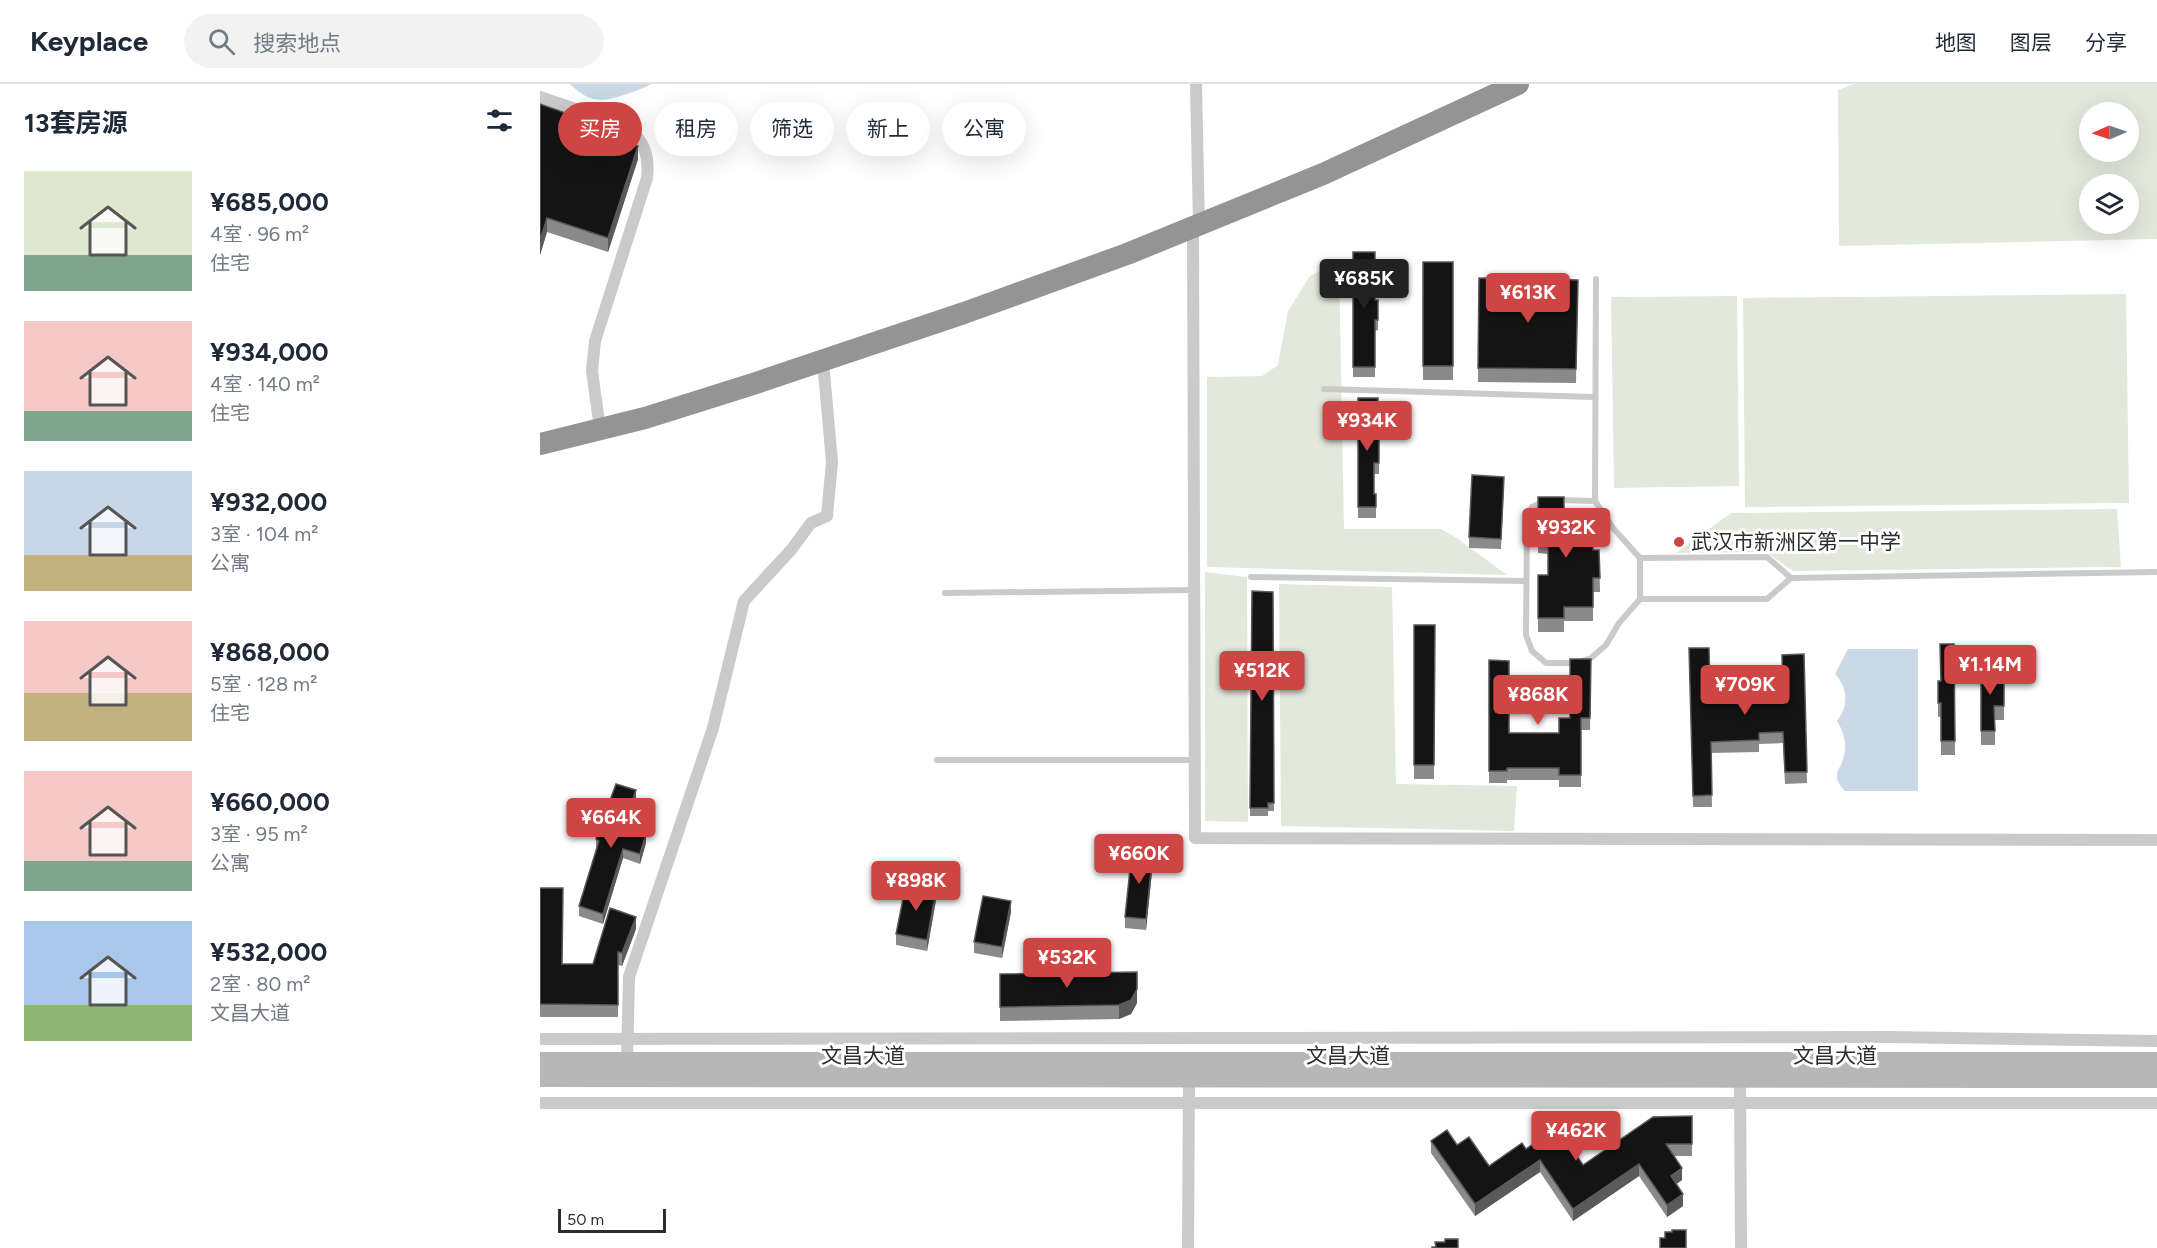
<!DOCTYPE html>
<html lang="zh">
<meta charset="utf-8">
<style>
:root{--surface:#fff;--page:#f2f2f3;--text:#1f2937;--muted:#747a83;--line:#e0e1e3;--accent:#cf4544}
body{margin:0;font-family:Figtree,"Noto Sans SC",sans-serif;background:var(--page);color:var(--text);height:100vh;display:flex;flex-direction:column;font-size:22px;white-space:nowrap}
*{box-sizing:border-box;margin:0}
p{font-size:20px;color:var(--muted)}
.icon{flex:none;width:33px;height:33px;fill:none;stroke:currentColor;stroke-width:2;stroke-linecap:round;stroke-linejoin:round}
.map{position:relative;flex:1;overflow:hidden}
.sheet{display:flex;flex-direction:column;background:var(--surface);width:540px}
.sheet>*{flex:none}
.guide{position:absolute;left:18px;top:18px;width:570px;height:54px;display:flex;gap:12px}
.needle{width:39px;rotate:268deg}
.controls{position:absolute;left:1539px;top:18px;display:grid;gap:12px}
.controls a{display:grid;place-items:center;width:60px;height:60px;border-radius:50%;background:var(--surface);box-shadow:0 6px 24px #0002;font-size:30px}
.scale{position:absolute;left:18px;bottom:15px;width:108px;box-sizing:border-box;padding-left:6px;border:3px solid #2d2d2d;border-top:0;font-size:16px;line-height:21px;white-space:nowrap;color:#2d2d2d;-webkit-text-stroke:4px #fff;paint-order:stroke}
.price{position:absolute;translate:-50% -51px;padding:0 14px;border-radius:6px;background:var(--accent);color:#fff;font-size:20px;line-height:39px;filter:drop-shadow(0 2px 3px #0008)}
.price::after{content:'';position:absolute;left:50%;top:36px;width:18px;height:14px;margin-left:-9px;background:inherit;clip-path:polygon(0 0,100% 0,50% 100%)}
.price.active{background:#222;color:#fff}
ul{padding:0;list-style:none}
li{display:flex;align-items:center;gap:18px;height:150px;padding:0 24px}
li span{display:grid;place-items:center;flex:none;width:168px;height:120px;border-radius:0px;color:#555}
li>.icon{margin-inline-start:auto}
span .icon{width:72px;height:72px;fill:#fffc;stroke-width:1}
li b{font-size:26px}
h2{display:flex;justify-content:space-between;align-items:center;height:72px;padding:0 24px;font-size:26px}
.pill{padding:0 21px;border-radius:27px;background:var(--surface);box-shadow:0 6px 24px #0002;font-size:21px;line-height:54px}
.pill.active{background:var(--accent);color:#fff}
header{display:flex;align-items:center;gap:36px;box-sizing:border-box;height:84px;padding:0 30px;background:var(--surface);border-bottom:2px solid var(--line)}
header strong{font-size:28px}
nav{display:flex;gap:33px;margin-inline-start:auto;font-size:21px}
.search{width:420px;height:54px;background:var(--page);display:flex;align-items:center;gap:15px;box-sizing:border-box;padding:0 21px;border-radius:33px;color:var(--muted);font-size:22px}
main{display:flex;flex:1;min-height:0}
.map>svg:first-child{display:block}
</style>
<header>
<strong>Keyplace</strong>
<div class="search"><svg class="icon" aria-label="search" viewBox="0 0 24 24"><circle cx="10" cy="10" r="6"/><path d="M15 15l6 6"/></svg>搜索地点</div>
<nav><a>地图</a><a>图层</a><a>分享</a></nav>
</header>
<main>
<section class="sheet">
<h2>13套房源<svg class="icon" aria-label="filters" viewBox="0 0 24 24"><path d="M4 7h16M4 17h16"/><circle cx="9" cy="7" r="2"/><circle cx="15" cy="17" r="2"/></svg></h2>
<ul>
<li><span style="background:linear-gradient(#dfe7d0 70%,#7fa58c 0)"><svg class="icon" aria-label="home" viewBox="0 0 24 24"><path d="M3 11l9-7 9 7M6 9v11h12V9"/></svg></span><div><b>¥685,000</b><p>4室 · 96 m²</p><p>住宅</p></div></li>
<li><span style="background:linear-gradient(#f6c9c9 75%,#7fa58c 0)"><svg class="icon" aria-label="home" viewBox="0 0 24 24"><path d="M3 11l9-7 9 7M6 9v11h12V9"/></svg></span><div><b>¥934,000</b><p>4室 · 140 m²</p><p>住宅</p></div></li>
<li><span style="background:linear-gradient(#c9d6e8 70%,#c2b280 0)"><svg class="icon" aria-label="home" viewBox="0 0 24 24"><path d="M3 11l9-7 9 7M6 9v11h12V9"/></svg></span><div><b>¥932,000</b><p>3室 · 104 m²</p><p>公寓</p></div></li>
<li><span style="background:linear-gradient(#f6c9c9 60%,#c2b280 0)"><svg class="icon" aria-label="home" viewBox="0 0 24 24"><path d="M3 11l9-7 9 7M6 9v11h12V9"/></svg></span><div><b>¥868,000</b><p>5室 · 128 m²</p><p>住宅</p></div></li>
<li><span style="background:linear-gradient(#f6c9c9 75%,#7fa58c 0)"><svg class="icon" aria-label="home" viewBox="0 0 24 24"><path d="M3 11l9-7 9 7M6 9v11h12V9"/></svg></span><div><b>¥660,000</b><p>3室 · 95 m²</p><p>公寓</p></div></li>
<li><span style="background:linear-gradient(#a9c7e8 70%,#8fb573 0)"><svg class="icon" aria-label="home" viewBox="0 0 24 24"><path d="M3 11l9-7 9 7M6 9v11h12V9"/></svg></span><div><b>¥532,000</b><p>2室 · 80 m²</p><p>文昌大道</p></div></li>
</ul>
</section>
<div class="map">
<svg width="1617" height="1164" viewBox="0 0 1617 1164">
<rect width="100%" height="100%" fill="#fff"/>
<g fill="#e2e9dc" fill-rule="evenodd">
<path d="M 1314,0 L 1617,0 L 1617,155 L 1299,162 L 1298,6 ZM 1550,28 L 1588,28 L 1588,68 L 1550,68 ZM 1550,100 L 1588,100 L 1588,140 L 1550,140 Z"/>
<polygon points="799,178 804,445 901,445 917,454 967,491 667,483 667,293 722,292 738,281 748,227 770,192"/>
<polygon points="1586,210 1589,419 1205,423 1203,214"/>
<polygon points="1197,212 1199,402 1074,404 1071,213"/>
<polygon points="1577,425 1581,483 1253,487 1226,468 1136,469 1191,429"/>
<polygon points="665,488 707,493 708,738 665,737"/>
<polygon points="739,500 852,503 856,700 977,702 974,747 741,742"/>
</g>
<g fill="#cbd9e6">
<path d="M 30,0 L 111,0 C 102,5 93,8 84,11 C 59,19 49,18 30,0 Z"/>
<path d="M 1308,565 L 1378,565 L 1378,707 L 1305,707 C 1301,703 1296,697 1297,691 C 1297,686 1301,682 1302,678 C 1308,664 1305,650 1297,637 C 1309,621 1308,604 1295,590 Z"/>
</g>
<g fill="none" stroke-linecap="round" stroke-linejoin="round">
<g stroke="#cacaca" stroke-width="6">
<polyline points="784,305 1055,313"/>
<polyline points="1017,416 1055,417 1073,444 1100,474"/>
<polyline points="1004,417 992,423 987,433 986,551 992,567 1006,579 1036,579 1051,574 1066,561 1079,539 1100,515 1227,515 1251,494 1227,473 1100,474 1100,515"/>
<polyline points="1055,417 1056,195"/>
<polyline points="711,493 986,497"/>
<polyline points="1251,494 1617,488"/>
<polyline points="405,509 654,506"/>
<polyline points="397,676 654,676"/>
</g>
<g stroke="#cacaca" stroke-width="12">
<polyline points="656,0 659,142"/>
<path d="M 0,13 C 18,19 35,25 53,31 C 87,43 112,51 107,94 L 55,257 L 52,287 L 60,345"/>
<polyline points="653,145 655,754 1617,756"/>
<polyline points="0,955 1350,953 1617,957"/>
<polyline points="87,977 89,893 173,644 204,517 251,466 271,439 287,432 292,378 283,277"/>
<polyline points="1200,994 1201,1164"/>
<polyline points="0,1019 1617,1019"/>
<polyline points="648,1164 649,994"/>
</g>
<g stroke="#b7b7b7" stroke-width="18">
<polyline points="0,977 1617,977"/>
<polyline points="0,994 1617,995"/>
</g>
<polyline stroke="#949494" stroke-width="22" points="0,360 105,334 213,300 424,229 587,170 783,90 978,0"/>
</g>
<g fill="#8a8a8a">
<polygon points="0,20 98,75 68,168 7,148 0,171"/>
<polygon points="813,168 835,216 838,216 838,246 835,247 835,293 813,293"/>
<rect x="883" y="178" width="30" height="118"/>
<polygon points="939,194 1038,196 1036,299 938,298"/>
<polygon points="818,314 838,314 838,339 834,339 834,355 839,355 839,390 834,390 834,410 836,410 836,434 818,434"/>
<polygon points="964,403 961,465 929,464 929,453"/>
<polygon points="998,413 1024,431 1053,466 1059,466 1060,508 1053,508 1053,537 1024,537 1024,548 998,548 998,491 1008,491 1008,470 998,469"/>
<polygon points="712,507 733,508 734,727 728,727 728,732 710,732"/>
<polygon points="874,541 895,541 894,695 874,695"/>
<polygon points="1414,560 1415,671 1401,671 1401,633 1398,633 1398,597 1401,597"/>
<polygon points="1149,564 1170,604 1220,613 1242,612 1264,570 1267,699 1245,700 1243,659 1219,660 1219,668 1171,669 1172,723 1153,723"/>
<polygon points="1051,575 1050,646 1041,646 1041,703 1019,703 1019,696 967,696 967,699 949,699 949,576 969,649 1019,649 1030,634"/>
<polygon points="1441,577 1454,597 1464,597 1464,636 1455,636 1455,661 1441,661"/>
<polygon points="96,716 87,743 106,759 100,780 83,774 63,840 39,832 39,822 56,765 56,755"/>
<polygon points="613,778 606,846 585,844 585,833"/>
<polygon points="0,804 22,880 53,880 96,845 82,882 78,881 78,933 0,933"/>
<polygon points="396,816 387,867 356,861 356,850"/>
<polygon points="471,828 462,874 434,869 434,858"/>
<polygon points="460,890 597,919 591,930 579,935 460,937"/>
<polygon points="1152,1032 1152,1072 1134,1072 1142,1096 1136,1100 1143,1122 1127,1133 1099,1092 1033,1137 1000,1088 935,1132 891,1069 891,1057 917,1061 949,1082 986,1065 1016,1065 1043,1081"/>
</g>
<g fill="#5a5a5a">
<polygon points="98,62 98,75 68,168 68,154"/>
<polygon points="7,134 7,148 0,171 0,157"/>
<polygon points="96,706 96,716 84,752 84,742"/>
<polygon points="106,750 106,759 100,780 100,770"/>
<polygon points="83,765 83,774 63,840 63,830"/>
<polygon points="613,768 613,778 606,846 606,835"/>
<polygon points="396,806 396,816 387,867 387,856"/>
<polygon points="471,817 471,828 462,874 462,863"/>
<polygon points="96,833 96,845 82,882 82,869"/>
<polygon points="597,905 597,919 591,930 579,935 579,921"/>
<polygon points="1000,1076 1000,1088 935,1132 935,1120"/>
<polygon points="1099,1080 1099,1092 1033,1137 1033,1125"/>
<polygon points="1142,1084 1142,1096 1131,1104 1131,1092"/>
<polygon points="1143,1110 1143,1122 1127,1133 1127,1121"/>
</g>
<g fill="#141414" stroke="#5a5a5a" stroke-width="1.5">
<polygon points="0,20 40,34 38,42 98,62 68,154 7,134 0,157"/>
<polygon points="813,168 835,168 835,216 838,216 838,236 835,236 835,283 813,283"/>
<rect x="883" y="178" width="30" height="104"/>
<polygon points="939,194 1038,196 1036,285 938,284"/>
<polygon points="818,314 838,314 838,328 834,328 834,355 839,355 839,379 834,379 834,410 836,410 836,423 818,423"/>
<polygon points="932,391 964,393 961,455 929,453"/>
<polygon points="998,413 1024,413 1024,431 1053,431 1053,466 1059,466 1060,494 1053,494 1053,523 1024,523 1024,534 998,534 998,491 1008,491 1008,456 998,455"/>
<polygon points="712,507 733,508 734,719 728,719 728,724 710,724"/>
<polygon points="874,541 895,541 894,681 874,681"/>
<polygon points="1400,560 1414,560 1415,657 1401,657 1401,619 1398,619 1398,597 1401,597"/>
<polygon points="1149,564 1169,564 1170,604 1219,603 1220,613 1243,612 1242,571 1264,570 1267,688 1245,688 1243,648 1219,649 1219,656 1171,658 1172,711 1153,712"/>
<polygon points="1030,575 1051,575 1050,634 1041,634 1041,691 1019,691 1019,684 967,684 967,687 949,687 949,576 969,577 969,649 1019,649 1019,634 1030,634"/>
<polygon points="1441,577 1454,577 1454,597 1464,597 1464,622 1454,622 1455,647 1441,647"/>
<polygon points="76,700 96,706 84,742 106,750 100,770 83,765 63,830 39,822 59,757 56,755"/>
<polygon points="592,766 613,768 606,835 585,833"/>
<polygon points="366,800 396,806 387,856 356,850"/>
<polygon points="0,804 23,804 22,880 53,880 70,824 96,833 82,869 78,868 78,921 0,920"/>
<polygon points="443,812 471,817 462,863 434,858"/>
<polygon points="597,888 597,905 591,916 579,921 460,923 460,890"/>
<polygon points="1152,1032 1152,1060 1126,1060 1142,1084 1131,1092 1143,1110 1127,1121 1099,1080 1033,1125 1000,1076 935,1120 891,1057 907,1046 917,1061 929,1053 949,1082 982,1059 986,1065 1006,1051 1016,1065 1027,1057 1043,1081 1113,1033"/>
<polygon points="1132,1146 1146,1146 1146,1164 1120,1164 1120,1154 1125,1154 1125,1148 1132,1148"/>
<polygon points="905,1155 918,1155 918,1164 892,1164 892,1163 896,1163 895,1158 905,1158"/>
</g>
<circle fill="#cf4544" stroke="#fff" stroke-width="2" cx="1139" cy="458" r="6"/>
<g text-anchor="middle" stroke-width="6" stroke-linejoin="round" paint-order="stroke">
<g font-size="21" fill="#2d2d2d" stroke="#fff" text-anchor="start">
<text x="1151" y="465">武汉市新洲区第一中学</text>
</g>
<g font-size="21" fill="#2d2d2d" stroke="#fff">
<text x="323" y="979">文昌大道</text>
<text x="808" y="979">文昌大道</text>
<text x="1295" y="979">文昌大道</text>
</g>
</g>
</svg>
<div class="controls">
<a><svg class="needle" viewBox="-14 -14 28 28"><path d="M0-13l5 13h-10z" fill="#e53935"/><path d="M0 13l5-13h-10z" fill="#747a83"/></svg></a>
<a><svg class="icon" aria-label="layers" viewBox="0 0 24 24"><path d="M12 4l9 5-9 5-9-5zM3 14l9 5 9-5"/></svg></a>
</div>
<div class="scale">50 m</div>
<b class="price active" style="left:824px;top:226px">¥685K</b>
<b class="price" style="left:988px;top:240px">¥613K</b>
<b class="price" style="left:827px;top:368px">¥934K</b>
<b class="price" style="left:1026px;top:475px">¥932K</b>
<b class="price" style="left:1450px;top:612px">¥1.14M</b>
<b class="price" style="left:722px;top:618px">¥512K</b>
<b class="price" style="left:1205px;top:632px">¥709K</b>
<b class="price" style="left:998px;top:642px">¥868K</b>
<b class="price" style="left:71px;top:765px">¥664K</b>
<b class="price" style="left:599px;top:801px">¥660K</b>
<b class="price" style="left:376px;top:828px">¥898K</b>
<b class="price" style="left:527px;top:905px">¥532K</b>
<b class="price" style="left:1036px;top:1078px">¥462K</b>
<div class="guide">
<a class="pill active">买房</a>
<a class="pill">租房</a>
<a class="pill">筛选</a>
<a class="pill">新上</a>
<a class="pill">公寓</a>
</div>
</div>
</main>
